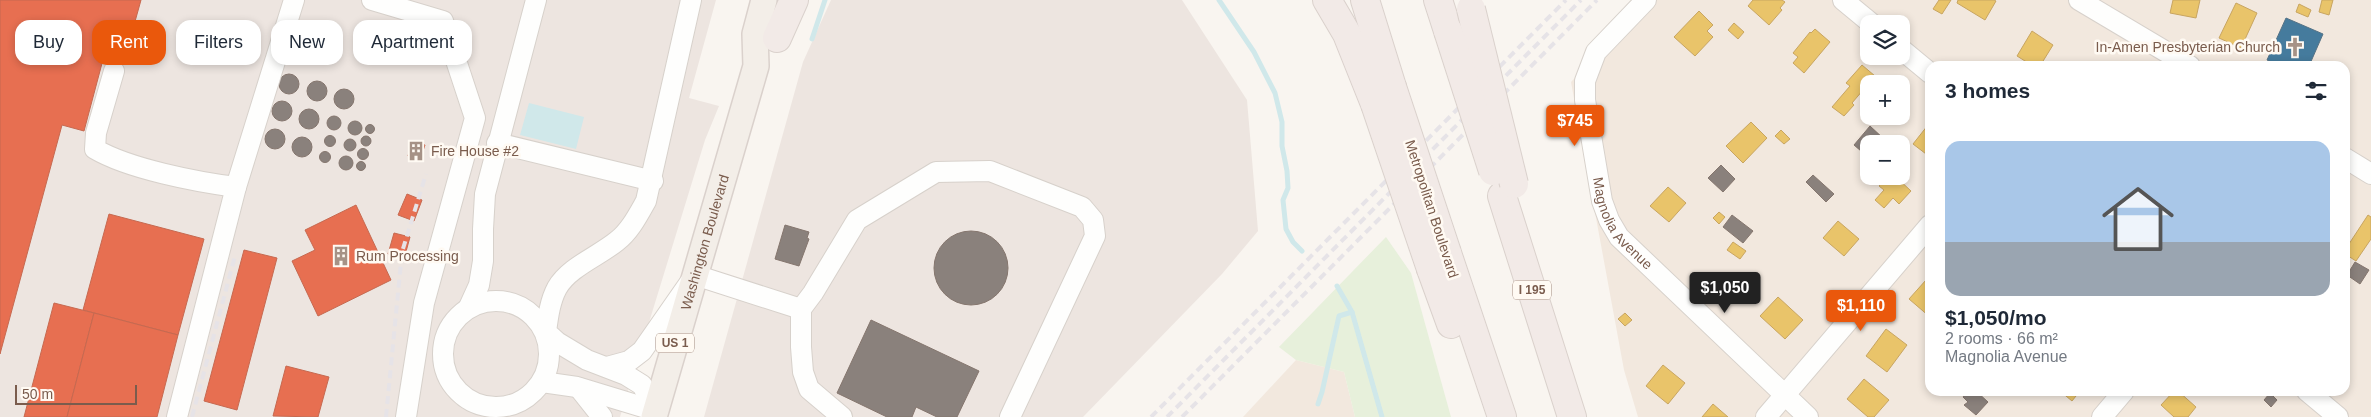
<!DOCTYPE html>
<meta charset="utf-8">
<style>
:root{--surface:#fff;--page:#f2f2f3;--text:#1f2937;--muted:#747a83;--line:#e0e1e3;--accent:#ea580c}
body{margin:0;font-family:Arial,sans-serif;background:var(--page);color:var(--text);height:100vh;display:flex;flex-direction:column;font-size:19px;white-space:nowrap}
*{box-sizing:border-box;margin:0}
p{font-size:16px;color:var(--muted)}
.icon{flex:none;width:28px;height:28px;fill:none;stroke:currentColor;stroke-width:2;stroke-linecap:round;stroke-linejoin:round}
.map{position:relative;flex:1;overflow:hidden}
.details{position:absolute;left:1925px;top:61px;width:425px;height:335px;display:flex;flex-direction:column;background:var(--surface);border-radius:15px;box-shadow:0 2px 8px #0003}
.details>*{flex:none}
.banner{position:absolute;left:15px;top:20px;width:475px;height:45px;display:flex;gap:10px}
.controls{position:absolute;left:1860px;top:15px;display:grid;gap:10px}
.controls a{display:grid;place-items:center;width:50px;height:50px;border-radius:10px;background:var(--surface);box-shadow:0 2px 8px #0003;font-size:25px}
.scale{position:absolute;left:15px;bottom:12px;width:122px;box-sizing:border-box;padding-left:5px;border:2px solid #7a5c4d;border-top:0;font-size:14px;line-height:18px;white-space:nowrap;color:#7a5c4d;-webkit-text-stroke:4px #fffaf3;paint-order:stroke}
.price{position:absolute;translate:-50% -42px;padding:0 11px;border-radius:5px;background:var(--accent);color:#fff;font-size:16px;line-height:32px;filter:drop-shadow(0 1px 2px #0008)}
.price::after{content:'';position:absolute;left:50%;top:30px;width:15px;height:11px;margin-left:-8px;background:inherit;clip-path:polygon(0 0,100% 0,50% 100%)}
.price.on{background:#222;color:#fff}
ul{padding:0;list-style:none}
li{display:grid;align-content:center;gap:10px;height:265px;padding:0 20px}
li+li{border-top:1px solid var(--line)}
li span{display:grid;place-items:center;height:155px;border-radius:15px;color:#555}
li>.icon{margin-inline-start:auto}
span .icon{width:90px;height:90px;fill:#fffc;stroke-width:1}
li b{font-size:21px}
h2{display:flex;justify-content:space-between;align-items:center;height:60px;padding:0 20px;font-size:21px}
.tag{padding:0 18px;border-radius:15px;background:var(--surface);box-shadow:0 2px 8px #0003;font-size:18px;line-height:45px}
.tag.on{background:var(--accent);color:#fff}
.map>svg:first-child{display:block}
</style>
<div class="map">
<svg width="2371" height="417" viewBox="0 0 2371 417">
<rect width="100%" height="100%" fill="#f9f5f0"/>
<g fill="#f2e8de" fill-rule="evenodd">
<path d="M 1651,0 L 2371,0 L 2371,417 L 1638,417 L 1624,370 L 1571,82 ZM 1869,24 L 1901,24 L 1901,56 L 1869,56 ZM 1930,66 L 2345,66 L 2345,391 L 1930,391 ZM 1869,84 L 1901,84 L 1901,116 L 1869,116 ZM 1869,144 L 1901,144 L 1901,176 L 1869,176 Z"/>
<polygon points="1296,360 1344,372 1355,417 1243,417"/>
</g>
<g fill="#ede5e0">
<polygon points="0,0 716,0 689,98 719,106 705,140 620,417 0,417"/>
<polygon points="831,0 1182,0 1247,100 1258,231 1222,274 1083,417 704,417 803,62"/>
</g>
<polygon fill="#e7f0db" points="1386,237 1411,273 1451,417 1355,417 1344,372 1296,360 1279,347"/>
<polygon fill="#d0e8ea" points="529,103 584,117 576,149 520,135"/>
<g fill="#e9c46a" stroke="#c8a561">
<polygon points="1753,0 1782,0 1785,2 1780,8 1782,10 1769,25 1748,6"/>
<polygon points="1939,0 1951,0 1942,14 1933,9"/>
<polygon points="1958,0 1994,0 1996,1 1985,20 1957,3"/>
<polygon points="2173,0 2200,0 2196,18 2170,13"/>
<polygon points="2322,0 2333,0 2329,15 2319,12"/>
<polygon points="2236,3 2257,13 2241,48 2219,38"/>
<polygon points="2299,4 2311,10 2308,17 2296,12"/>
<polygon points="1699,11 1713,25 1707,31 1713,37 1695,56 1674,37"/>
<polygon points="1734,23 1744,32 1738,39 1728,30"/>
<polygon points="1815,29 1830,42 1804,73 1793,63 1798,57 1793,53 1810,32 1811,33"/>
<polygon points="2032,31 2053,45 2040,66 2033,66 2017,56"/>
<polygon points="1862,65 1875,76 1852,103 1854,105 1844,116 1832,107 1850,86 1846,83"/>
<polygon points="1751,122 1767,138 1743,163 1726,146"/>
<polygon points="1928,125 1930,126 1930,157 1913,144"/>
<polygon points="1781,130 1790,139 1784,144 1775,136"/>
<polygon points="1889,176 1895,176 1911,191 1899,204 1893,198 1884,208 1875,200 1884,190 1879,186"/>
<polygon points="1668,187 1686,203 1669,222 1650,206"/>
<polygon points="1719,212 1725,217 1719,224 1713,218"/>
<polygon points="2368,215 2371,217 2371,239 2356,261 2345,254 2345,250"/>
<polygon points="1838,221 1859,239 1844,256 1823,238"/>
<polygon points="1733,242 1746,251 1740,259 1727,250"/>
<polygon points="1926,280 1930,283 1930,317 1909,299"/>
<polygon points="1778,297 1803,320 1785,339 1760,316"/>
<polygon points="1625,313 1632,320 1625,326 1618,319"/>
<polygon points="1886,329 1907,345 1887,372 1866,356"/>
<polygon points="1663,365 1685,383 1668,404 1646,386"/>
<polygon points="1864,379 1889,400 1874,417 1868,417 1847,399"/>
<polygon points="2060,391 2080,391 2072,401"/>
<polygon points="2174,391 2178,391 2196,407 2188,417 2174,417 2161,405"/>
<polygon points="1713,404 1728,417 1702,417"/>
</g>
<g fill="#e76f51" stroke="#c66950">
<polygon points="0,0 141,0 129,43 109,37 84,131 62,125 0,354"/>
<polygon points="412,142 425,145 420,160 408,156"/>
<polygon points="407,194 422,200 414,221 398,215"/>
<polygon points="356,205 391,280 318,316 292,261 315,250 305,230"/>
<polygon points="109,214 204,239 178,335 83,310"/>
<polygon points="394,233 410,237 404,259 388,254"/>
<polygon points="244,250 277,258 237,410 204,401"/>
<polygon points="54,303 94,313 67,417 24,417"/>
<polygon points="94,313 178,335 157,417 67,417"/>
<polygon points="286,366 329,377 318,417 273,416"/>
</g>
<polygon fill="#457b9d" stroke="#557285" points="2286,18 2323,34 2309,66 2281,66 2267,60"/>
<g fill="#8a817c" stroke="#85766e">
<circle cx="289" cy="84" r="10"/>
<circle cx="317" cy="91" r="10"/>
<circle cx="344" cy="99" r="10"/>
<circle cx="282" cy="111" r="10"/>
<circle cx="309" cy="119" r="10"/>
<circle cx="334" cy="123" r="7"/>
<circle cx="355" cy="128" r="7"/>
<circle cx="370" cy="129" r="4.5"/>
<polygon points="1870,126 1884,139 1880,144 1869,144 1868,157 1854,145"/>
<circle cx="275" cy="139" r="10"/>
<circle cx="330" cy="141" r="5.5"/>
<circle cx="366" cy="141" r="5"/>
<circle cx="302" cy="147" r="10"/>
<circle cx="350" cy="145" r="6"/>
<circle cx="363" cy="154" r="5.5"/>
<circle cx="325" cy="157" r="5.5"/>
<circle cx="346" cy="163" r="7"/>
<circle cx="361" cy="166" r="4.5"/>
<polygon points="1721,165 1735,179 1723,192 1708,178"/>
<polygon points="1813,175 1834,194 1826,202 1806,182"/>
<polygon points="1732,215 1753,231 1743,243 1723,227"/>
<polygon points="785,225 809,232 807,238 809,239 799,266 775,259"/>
<circle cx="971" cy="268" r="37"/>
<polygon points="2355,262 2369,270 2360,284 2347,275"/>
<polygon points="871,320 979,371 957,417 937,417 916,407 912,417 887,417 837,393"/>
<polygon points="1968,391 1976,391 1988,402 1976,415 1964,405 1968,402 1963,397"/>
<polygon points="2270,393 2277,400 2271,407 2264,400"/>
</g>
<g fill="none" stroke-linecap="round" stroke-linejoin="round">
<g stroke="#d0e8ea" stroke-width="5">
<polyline points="1219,0 1254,52 1275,93 1282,122 1282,146 1287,171 1288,188 1283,200 1286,229 1293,242 1302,251"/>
<polyline points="812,39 825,0"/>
<polyline points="1337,286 1352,312 1382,417"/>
<polyline points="1318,404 1322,392 1339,316 1352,312"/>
</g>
<defs>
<g id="minor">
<polyline points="372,0 443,21 475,118 424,303 406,417"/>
<path id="s1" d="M 1646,0 L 1596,52 L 1585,81 L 1585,100 L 1602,201 L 1609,220 L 1619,237 L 1808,417"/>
<polyline points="1843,0 1872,24"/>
<polyline points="2079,0 2190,66"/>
<polyline points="1901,49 1930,73"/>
<path d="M 114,71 L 96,133 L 95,149 C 129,169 197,182 236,187 L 294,0"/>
<polyline points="497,143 653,181"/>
<polyline points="2345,158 2371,174"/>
<circle cx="496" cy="354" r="53"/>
<polyline points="469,307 479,285 483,261 483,229 485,194 536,0"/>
<polyline points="607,367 629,361 642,351 695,275 801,309"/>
<polyline points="542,382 577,387 656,411"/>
<polyline points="579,388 602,417"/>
<polyline points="2307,391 2338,417"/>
<path d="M 656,411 L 642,385 L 626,375 L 587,360 L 557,342 L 546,332 C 548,317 550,301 557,288 C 569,267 599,256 617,241 C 630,231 638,215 646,201 L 691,0"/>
<polyline points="177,417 236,187"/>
<polyline points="842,417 809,389 803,372 801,347 801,309 813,293 857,220 936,172 990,171 1082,207 1093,220 1095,236 1010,417"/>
<polyline points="1766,417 1930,225"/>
<polyline points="2102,417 2124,391"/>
</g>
<g id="major">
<path id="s2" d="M 654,417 L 756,66 L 755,34 L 764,0"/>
</g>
<g id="highway">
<polyline points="1327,0 1347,34 1375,104"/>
<polyline points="1365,0 1392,87"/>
<polyline points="1438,0 1448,31"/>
<polyline points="777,38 794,0"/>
<polyline points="1502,196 1572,417"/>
<polyline points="1447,253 1502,417"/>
<polyline points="1431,269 1451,324"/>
</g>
</defs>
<use href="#minor" stroke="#d7d1cb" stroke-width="22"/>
<use href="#major" stroke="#dad1cc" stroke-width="28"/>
<use href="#highway" stroke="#dad1cc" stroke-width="30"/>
<use href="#minor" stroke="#fefefd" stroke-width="20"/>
<use href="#major" stroke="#f3eee8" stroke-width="25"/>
<use href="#highway" stroke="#f2eae7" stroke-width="28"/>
<g stroke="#e6e3e7" stroke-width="4" stroke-dasharray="8 5" stroke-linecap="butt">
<polyline points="192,417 235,256"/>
<polyline points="386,417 402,252 426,174"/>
<polyline points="1151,417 1566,0"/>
<polyline points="1167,417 1581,0"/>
<polyline points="1182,417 1597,0"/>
</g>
<defs>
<g id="highway-bridge">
<polyline points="1471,9 1514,184"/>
<polyline points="1448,31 1493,171"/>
<polyline points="1392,87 1447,253"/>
<polyline points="1375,104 1431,269"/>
</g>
</defs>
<use href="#highway-bridge" stroke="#dad1cc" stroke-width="30" stroke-linecap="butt"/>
<use href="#highway-bridge" stroke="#f2eae7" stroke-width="28"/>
</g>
<defs>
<symbol id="church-bare" viewBox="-9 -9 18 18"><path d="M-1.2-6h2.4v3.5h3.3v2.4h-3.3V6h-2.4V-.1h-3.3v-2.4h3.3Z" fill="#a69286" stroke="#fffaf3" stroke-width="2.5" paint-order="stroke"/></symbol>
<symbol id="building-bare" viewBox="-9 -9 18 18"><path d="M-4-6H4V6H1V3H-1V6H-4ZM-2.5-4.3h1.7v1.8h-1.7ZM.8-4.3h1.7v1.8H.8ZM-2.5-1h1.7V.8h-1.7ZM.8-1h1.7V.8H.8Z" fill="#a69286" stroke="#fffaf3" stroke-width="2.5" paint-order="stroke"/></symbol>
</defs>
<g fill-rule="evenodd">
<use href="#church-bare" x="2281" y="33" width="28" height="28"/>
<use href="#building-bare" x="402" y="137" width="28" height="28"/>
<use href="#building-bare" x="327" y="242" width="28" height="28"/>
</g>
<g text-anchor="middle" stroke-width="5" stroke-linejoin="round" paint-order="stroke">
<g fill="#fffaf3" stroke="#a28b7f" stroke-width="1">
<rect x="1513" y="280.5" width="38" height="19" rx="4"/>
<rect x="656" y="333.5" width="38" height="19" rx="4"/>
</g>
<g font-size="12" font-weight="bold" fill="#7a5c4d">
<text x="1532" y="294">I 195</text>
<text x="675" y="347">US 1</text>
</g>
<g font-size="14" fill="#7a5c4d" stroke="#fffaf3" text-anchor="start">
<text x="2280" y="52" text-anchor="end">In-Amen Presbyterian Church</text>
<text x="431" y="156">Fire House #2</text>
<text x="356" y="261">Rum Processing</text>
</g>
<g font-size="14" fill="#7a5c4d" stroke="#fffaf3">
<text transform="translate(1432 209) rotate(72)" y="5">Metropolitan Boulevard</text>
<text dy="5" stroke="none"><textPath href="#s1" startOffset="254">Magnolia Avenue</textPath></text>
<text dy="5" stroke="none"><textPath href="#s2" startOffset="182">Washington Boulevard</textPath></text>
</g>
</g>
</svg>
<div class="controls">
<a><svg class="icon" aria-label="layers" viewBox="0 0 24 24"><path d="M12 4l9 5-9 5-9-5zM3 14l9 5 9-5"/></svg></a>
<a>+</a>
<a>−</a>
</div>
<div class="scale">50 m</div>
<b class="price" style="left:1575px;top:147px">$745</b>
<b class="price on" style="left:1725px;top:314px">$1,050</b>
<b class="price" style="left:1861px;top:332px">$1,110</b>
<div class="banner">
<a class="tag">Buy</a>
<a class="tag on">Rent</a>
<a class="tag">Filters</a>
<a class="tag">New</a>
<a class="tag">Apartment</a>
</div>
<section class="details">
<h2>3 homes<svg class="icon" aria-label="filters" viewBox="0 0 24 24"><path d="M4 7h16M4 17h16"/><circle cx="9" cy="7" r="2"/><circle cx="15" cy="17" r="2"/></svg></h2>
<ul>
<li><span style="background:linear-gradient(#a9c7e8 65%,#9aa5b1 0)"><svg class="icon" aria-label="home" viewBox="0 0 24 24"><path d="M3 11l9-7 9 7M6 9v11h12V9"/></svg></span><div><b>$1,050/mo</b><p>2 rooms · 66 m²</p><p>Magnolia Avenue</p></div></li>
</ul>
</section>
</div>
